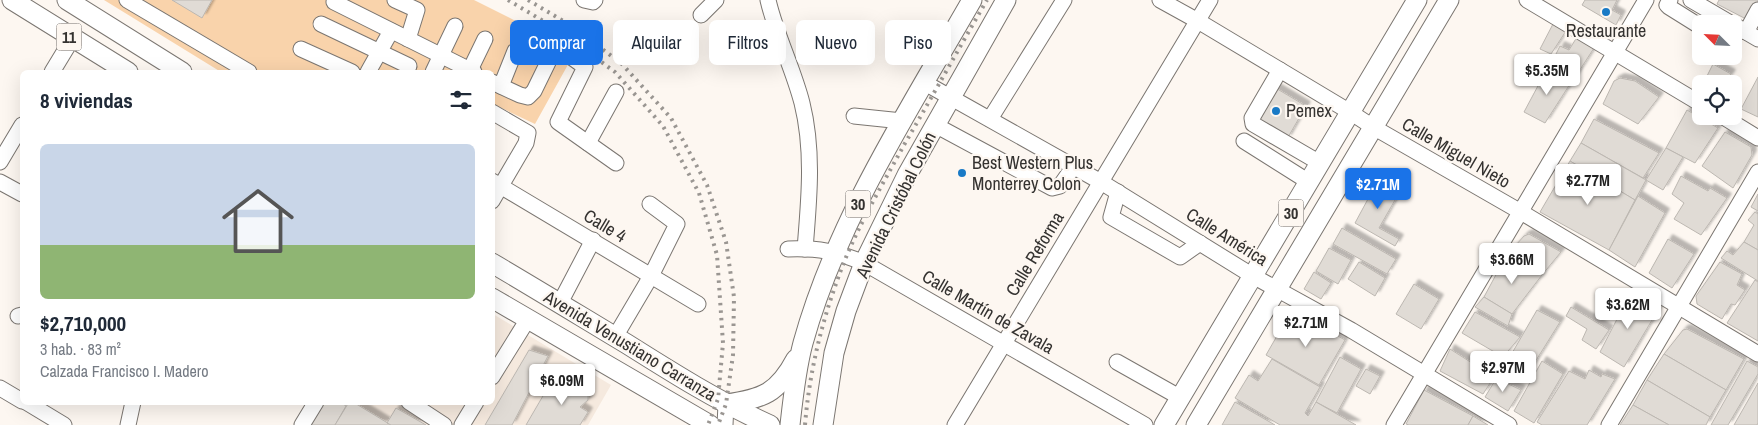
<!DOCTYPE html>
<html lang="es">
<meta charset="utf-8">
<style>
:root{--surface:#fff;--page:#f2f2f3;--text:#1f2937;--muted:#747a83;--line:#e0e1e3;--accent:#1a73e8}
body{margin:0;font-family:"Archivo Narrow",sans-serif;background:var(--page);color:var(--text);height:100vh;display:flex;flex-direction:column;font-size:19px;white-space:nowrap}
*{box-sizing:border-box;margin:0}
p{font-size:16px;color:var(--muted)}
.icon{flex:none;width:28px;height:28px;fill:none;stroke:currentColor;stroke-width:2;stroke-linecap:round;stroke-linejoin:round}
.map{position:relative;flex:1;overflow:hidden}
.sheet{position:absolute;left:20px;top:70px;width:475px;height:335px;display:flex;flex-direction:column;background:var(--surface);border-radius:8px;box-shadow:0 5px 20px #0002}
.sheet>*{flex:none}
.banner{position:absolute;left:510px;top:20px;width:475px;height:45px;display:flex;gap:10px}
.needle{width:32px;rotate:294deg}
.controls{position:absolute;left:1692px;top:15px;display:grid;gap:10px}
.controls a{display:grid;place-items:center;width:50px;height:50px;border-radius:8px;background:var(--surface);box-shadow:0 5px 20px #0002;font-size:25px}
.price{position:absolute;translate:-50% -42px;padding:0 11px;border-radius:5px;background:#fff;color:#222;font-size:16px;line-height:32px;filter:drop-shadow(0 1px 2px #0008)}
.price::after{content:'';position:absolute;left:50%;top:30px;width:15px;height:11px;margin-left:-8px;background:inherit;clip-path:polygon(0 0,100% 0,50% 100%)}
.price.current{background:var(--accent);color:#fff}
ul{padding:0;list-style:none}
li{display:grid;align-content:center;gap:10px;height:265px;padding:0 20px}
li+li{border-top:1px solid var(--line)}
li span{display:grid;place-items:center;height:155px;border-radius:8px;color:#555}
li>.icon{margin-inline-start:auto}
span .icon{width:90px;height:90px;fill:#fffc;stroke-width:1}
li b{font-size:21px}
h2{display:flex;justify-content:space-between;align-items:center;height:60px;padding:0 20px;font-size:21px}
.chip{padding:0 18px;border-radius:8px;background:var(--surface);box-shadow:0 5px 20px #0002;font-size:18px;line-height:45px}
.chip.current{background:var(--accent);color:#fff}
.map>svg:first-child{display:block}
</style>
<div class="map">
<svg width="1758" height="425" viewBox="0 0 1758 425">
<defs>
<filter id="shadow"><feDropShadow dx="4.5" dy="-4.5" stdDeviation="1" flood-color="#0004"/></filter>
</defs>
<rect width="100%" height="100%" fill="#fdf7f1"/>
<polygon fill="#f5e9de" points="493,314 611,385 588,425 391,425 353,403 492,402"/>
<polygon fill="#f9d3ab" points="104,0 474,0 510,18 575,52 535,124 493,104 492,72 221,72"/>
<g fill="#e0dbd5" stroke="#bcb7b1" filter="url(#shadow)">
<polygon points="172,0 212,0 202,18"/>
<polygon points="1585,0 1617,0 1612,10 1621,15 1616,25 1582,5"/>
<polygon points="1719,0 1758,0 1758,4 1748,20 1717,4"/>
<polygon points="1553,24 1566,31 1551,54 1540,49"/>
<polygon points="1577,37 1594,48 1574,79 1550,66 1560,46 1569,50"/>
<polygon points="1713,64 1731,74 1724,84 1703,84"/>
<polygon points="1547,69 1570,84 1545,123 1524,112"/>
<polygon points="1758,77 1758,117 1741,109"/>
<polygon points="1620,78 1635,81 1659,97 1638,124 1603,104 1614,81"/>
<polygon points="1274,87 1306,106 1287,139 1255,120"/>
<polygon points="1687,110 1718,128 1695,163 1666,148"/>
<polygon points="1594,119 1659,153 1643,178 1581,143"/>
<polygon points="1725,132 1751,147 1752,155 1733,188 1702,166"/>
<polygon points="1581,143 1646,180 1635,200 1570,161"/>
<polygon points="1666,148 1683,157 1663,190 1646,180"/>
<polygon points="1570,161 1635,200 1609,250 1540,212"/>
<polygon points="1681,176 1708,191 1710,188 1727,198 1701,235 1674,219 1684,203 1672,194"/>
<polygon points="1373,178 1399,193 1379,228 1399,239 1395,246 1355,223 1368,199 1362,196"/>
<polygon points="1758,194 1758,211 1751,207"/>
<polygon points="1638,196 1665,213 1635,267 1609,250"/>
<polygon points="1755,212 1758,214 1758,250 1744,242 1754,225 1748,220"/>
<polygon points="1342,228 1396,259 1387,274 1333,244"/>
<polygon points="1529,234 1561,252 1542,275 1506,256 1524,236"/>
<polygon points="1668,239 1694,254 1672,288 1649,273"/>
<polygon points="1744,242 1758,250 1758,281 1721,258 1727,251 1733,255"/>
<polygon points="1329,248 1351,260 1338,284 1316,271"/>
<polygon points="1506,256 1542,275 1512,314 1484,297"/>
<polygon points="1359,262 1385,278 1375,296 1348,279"/>
<polygon points="1720,262 1742,274 1737,285 1745,290 1735,305 1731,304 1722,319 1697,304 1696,296"/>
<polygon points="1314,272 1331,283 1321,299 1304,289"/>
<polygon points="1755,280 1758,282 1758,341 1727,323"/>
<polygon points="1414,284 1439,299 1421,329 1396,314"/>
<polygon points="1630,294 1658,310 1624,367 1600,352"/>
<polygon points="1484,297 1512,314 1508,326 1475,307"/>
<polygon points="1571,307 1609,330 1596,349 1582,340 1587,329 1566,316"/>
<polygon points="1292,310 1345,340 1319,385 1266,355"/>
<polygon points="1537,310 1560,322 1525,378 1504,367"/>
<polygon points="1475,312 1520,337 1503,357 1462,333"/>
<polygon points="1687,329 1744,359 1726,390 1664,354 1683,330"/>
<polygon points="1450,349 1494,377 1483,394 1440,371"/>
<polygon points="529,350 548,356 512,425 485,425"/>
<polygon points="1664,354 1726,390 1710,417 1647,380"/>
<polygon points="1340,357 1361,369 1337,413 1316,402"/>
<polygon points="1272,359 1320,387 1305,413 1308,416 1316,402 1356,425 1280,425 1235,398 1249,375 1258,381"/>
<polygon points="1542,361 1563,374 1534,423 1514,411"/>
<polygon points="1747,361 1758,367 1758,374 1728,425 1711,425"/>
<polygon points="1366,369 1380,376 1370,394 1356,386"/>
<polygon points="1589,370 1601,377 1602,374 1615,379 1587,425 1542,425 1537,422 1569,371 1585,379"/>
<polygon points="1499,374 1504,376 1502,381 1521,390 1508,411 1485,397"/>
<polygon points="1647,380 1710,417 1706,425 1669,425 1633,405"/>
<polygon points="565,381 575,381 584,384 588,390 588,400 580,407 588,412 580,425 526,425 547,389 557,395 559,388"/>
<polygon points="1758,383 1758,423 1757,425 1734,425"/>
<polygon points="1424,390 1473,416 1468,425 1409,425 1406,424"/>
<polygon points="325,402 340,402 346,406 335,425 311,425"/>
<polygon points="349,402 353,402 391,425 335,425"/>
<polygon points="1235,402 1275,425 1222,425"/>
<polygon points="1633,405 1669,425 1620,425"/>
<polygon points="396,408 426,425 391,425 387,423"/>
<polygon points="1473,416 1488,425 1468,425"/>
</g>
<g fill="none" stroke-linecap="round" stroke-linejoin="round">
<defs>
<g id="minor">
<polyline points="127,0 249,72"/>
<polyline points="395,0 417,10 408,39"/>
<polyline points="584,0 593,2 595,0"/>
<path d="M 768,0 C 776,35 793,68 802,103 C 814,151 809,200 805,249"/>
<polyline points="1160,0 1198,21 1350,112 1373,127 1521,212 1758,354"/>
<polyline points="1527,0 1701,104"/>
<polyline points="1670,0 1667,5 1669,7 1701,27"/>
<polyline points="1691,0 1732,24"/>
<polyline points="334,2 474,72"/>
<polyline points="701,15 716,0"/>
<polyline points="321,24 409,66"/>
<polyline points="1734,25 1758,39"/>
<polyline points="1746,32 1758,10"/>
<polyline points="301,49 352,72"/>
<polyline points="470,70 485,39"/>
<polyline points="1280,70 1252,118 1253,124 1320,163"/>
<polyline points="52,72 72,39"/>
<polyline points="368,72 391,31"/>
<polyline points="433,72 455,26"/>
<polyline points="492,82 520,95 528,97 534,91 556,46 585,67 558,122 616,163"/>
<polyline points="925,83 1101,182 1253,276 1351,330 1509,425"/>
<polyline points="501,86 515,51"/>
<polyline points="492,112 528,133 526,143 492,201"/>
<polyline points="854,116 902,121"/>
<polyline points="1722,116 1758,138"/>
<polyline points="990,119 1064,0"/>
<polyline points="935,125 1052,188 1060,186 1074,166"/>
<polyline points="1244,141 1309,182"/>
<polyline points="588,143 616,92"/>
<polyline points="0,162 22,125"/>
<polyline points="492,181 698,304"/>
<polyline points="0,182 22,194"/>
<polyline points="1118,192 1111,217 1180,257 1200,243"/>
<path d="M 788,249 C 818,248 836,251 864,263 L 1145,425"/>
<polyline points="560,303 593,240"/>
<polyline points="18,316 22,315"/>
<polyline points="615,337 651,276 677,224 650,204"/>
<polyline points="1117,362 1181,398"/>
<polyline points="492,377 528,319"/>
<polyline points="0,388 22,401"/>
<polyline points="26,402 64,425"/>
<polyline points="409,402 444,425"/>
<polyline points="128,425 133,402"/>
<polyline points="302,425 316,402"/>
<polyline points="462,425 476,402"/>
<polyline points="725,425 726,404"/>
<polyline points="955,425 1210,0"/>
<polyline points="1394,425 1646,0"/>
<polyline points="1609,425 1758,172"/>
</g>
<g id="major">
<polyline points="12,0 128,72"/>
<polyline points="67,0 182,72"/>
<path d="M 492,263 C 538,290 582,317 627,344 C 673,373 719,402 770,425"/>
<polyline points="492,298 710,425"/>
<path d="M 726,404 C 763,399 778,393 796,359"/>
<path d="M 790,425 C 793,398 796,369 803,343 C 837,220 909,110 972,0"/>
<polyline points="823,425 834,353 846,311 864,263 907,175 1006,0"/>
<polyline points="1164,425 1417,0"/>
<polyline points="1196,425 1449,0"/>
</g>
</defs>
<use href="#minor" stroke="#7b7671" stroke-width="17"/>
<use href="#major" stroke="#7b7671" stroke-width="21"/>
<use href="#minor" stroke="#fff" stroke-width="15"/>
<use href="#major" stroke="#fff" stroke-width="19"/>
<g stroke="#9a9692" stroke-width="4" stroke-dasharray="2.5 5" stroke-linecap="butt">
<polyline points="508,0 560,31 615,72 663,126 699,193 717,255 723,343 718,399 708,425"/>
<polyline points="528,0 565,22 621,63 671,118 707,185 726,242 734,297 733,355 726,404 718,425"/>
<path d="M 805,425 C 809,376 820,328 837,281 C 853,234 880,189 904,145 C 932,97 959,48 987,0"/>
</g>
</g>
<g fill="#197ac6" stroke="#fdf7f1" stroke-width="2">
<circle cx="1606" cy="12" r="5"/>
<circle cx="1276" cy="111" r="5"/>
<circle cx="962" cy="173" r="5"/>
</g>
<g text-anchor="middle" stroke-width="4.5" stroke-linejoin="round" paint-order="stroke">
<g fill="#fdf7f1" stroke="#706d6a" stroke-width="1">
<rect x="56.5" y="23.5" width="25" height="27" rx="4"/>
<rect x="845.5" y="190.5" width="25" height="27" rx="4"/>
<rect x="1278.5" y="199.5" width="25" height="27" rx="4"/>
</g>
<g font-size="16" font-weight="bold" fill="#343230">
<text x="69" y="43">11</text>
<text x="858" y="210">30</text>
<text x="1291" y="219">30</text>
</g>
<g font-size="18" fill="#343230" stroke="#fdf7f1" text-anchor="start">
<text x="1606" y="37" text-anchor="middle">Restaurante</text>
<text x="1286" y="117">Pemex</text>
<text x="972" y="169">Best Western Plus<tspan x="972" dy="21">Monterrey Colon</tspan></text>
</g>
<g font-size="18" fill="#343230" stroke="#fdf7f1">
<text transform="translate(1456 153) rotate(30)" y="6">Calle Miguel Nieto</text>
<text transform="translate(896 205) rotate(-64)" y="6">Avenida Cristóbal Colón</text>
<text transform="translate(605 226) rotate(31)" y="6">Calle 4</text>
<text transform="translate(1227 237) rotate(32)" y="6">Calle América</text>
<text transform="translate(1035 254) rotate(-59)" y="6">Calle Reforma</text>
<text transform="translate(988 312) rotate(30)" y="6">Calle Martín de Zavala</text>
<text transform="translate(630 346) rotate(31)" y="6">Avenida Venustiano Carranza</text>
</g>
</g>
</svg>
<div class="controls">
<a><svg class="needle" viewBox="-14 -14 28 28"><path d="M0-13l5 13h-10z" fill="#e53935"/><path d="M0 13l5-13h-10z" fill="#747a83"/></svg></a>
<a><svg class="icon" aria-label="locate" viewBox="0 0 24 24"><circle cx="12" cy="12" r="6"/><path d="M12 2v4M12 18v4M2 12h4M18 12h4"/></svg></a>
</div>
<b class="price" style="left:1547px;top:96px">$5.35M</b>
<b class="price" style="left:1588px;top:206px">$2.77M</b>
<b class="price current" style="left:1378px;top:210px">$2.71M</b>
<b class="price" style="left:1512px;top:285px">$3.66M</b>
<b class="price" style="left:1628px;top:330px">$3.62M</b>
<b class="price" style="left:1306px;top:348px">$2.71M</b>
<b class="price" style="left:1503px;top:393px">$2.97M</b>
<b class="price" style="left:562px;top:406px">$6.09M</b>
<div class="banner">
<a class="chip current">Comprar</a>
<a class="chip">Alquilar</a>
<a class="chip">Filtros</a>
<a class="chip">Nuevo</a>
<a class="chip">Piso</a>
</div>
<section class="sheet">
<h2>8 viviendas<svg class="icon" aria-label="filters" viewBox="0 0 24 24"><path d="M4 7h16M4 17h16"/><circle cx="9" cy="7" r="2"/><circle cx="15" cy="17" r="2"/></svg></h2>
<ul>
<li><span style="background:linear-gradient(#c9d6e8 65%,#8fb573 0)"><svg class="icon" aria-label="home" viewBox="0 0 24 24"><path d="M3 11l9-7 9 7M6 9v11h12V9"/></svg></span><div><b>$2,710,000</b><p>3 hab. · 83 m²</p><p>Calzada Francisco I. Madero</p></div></li>
</ul>
</section>
</div>
